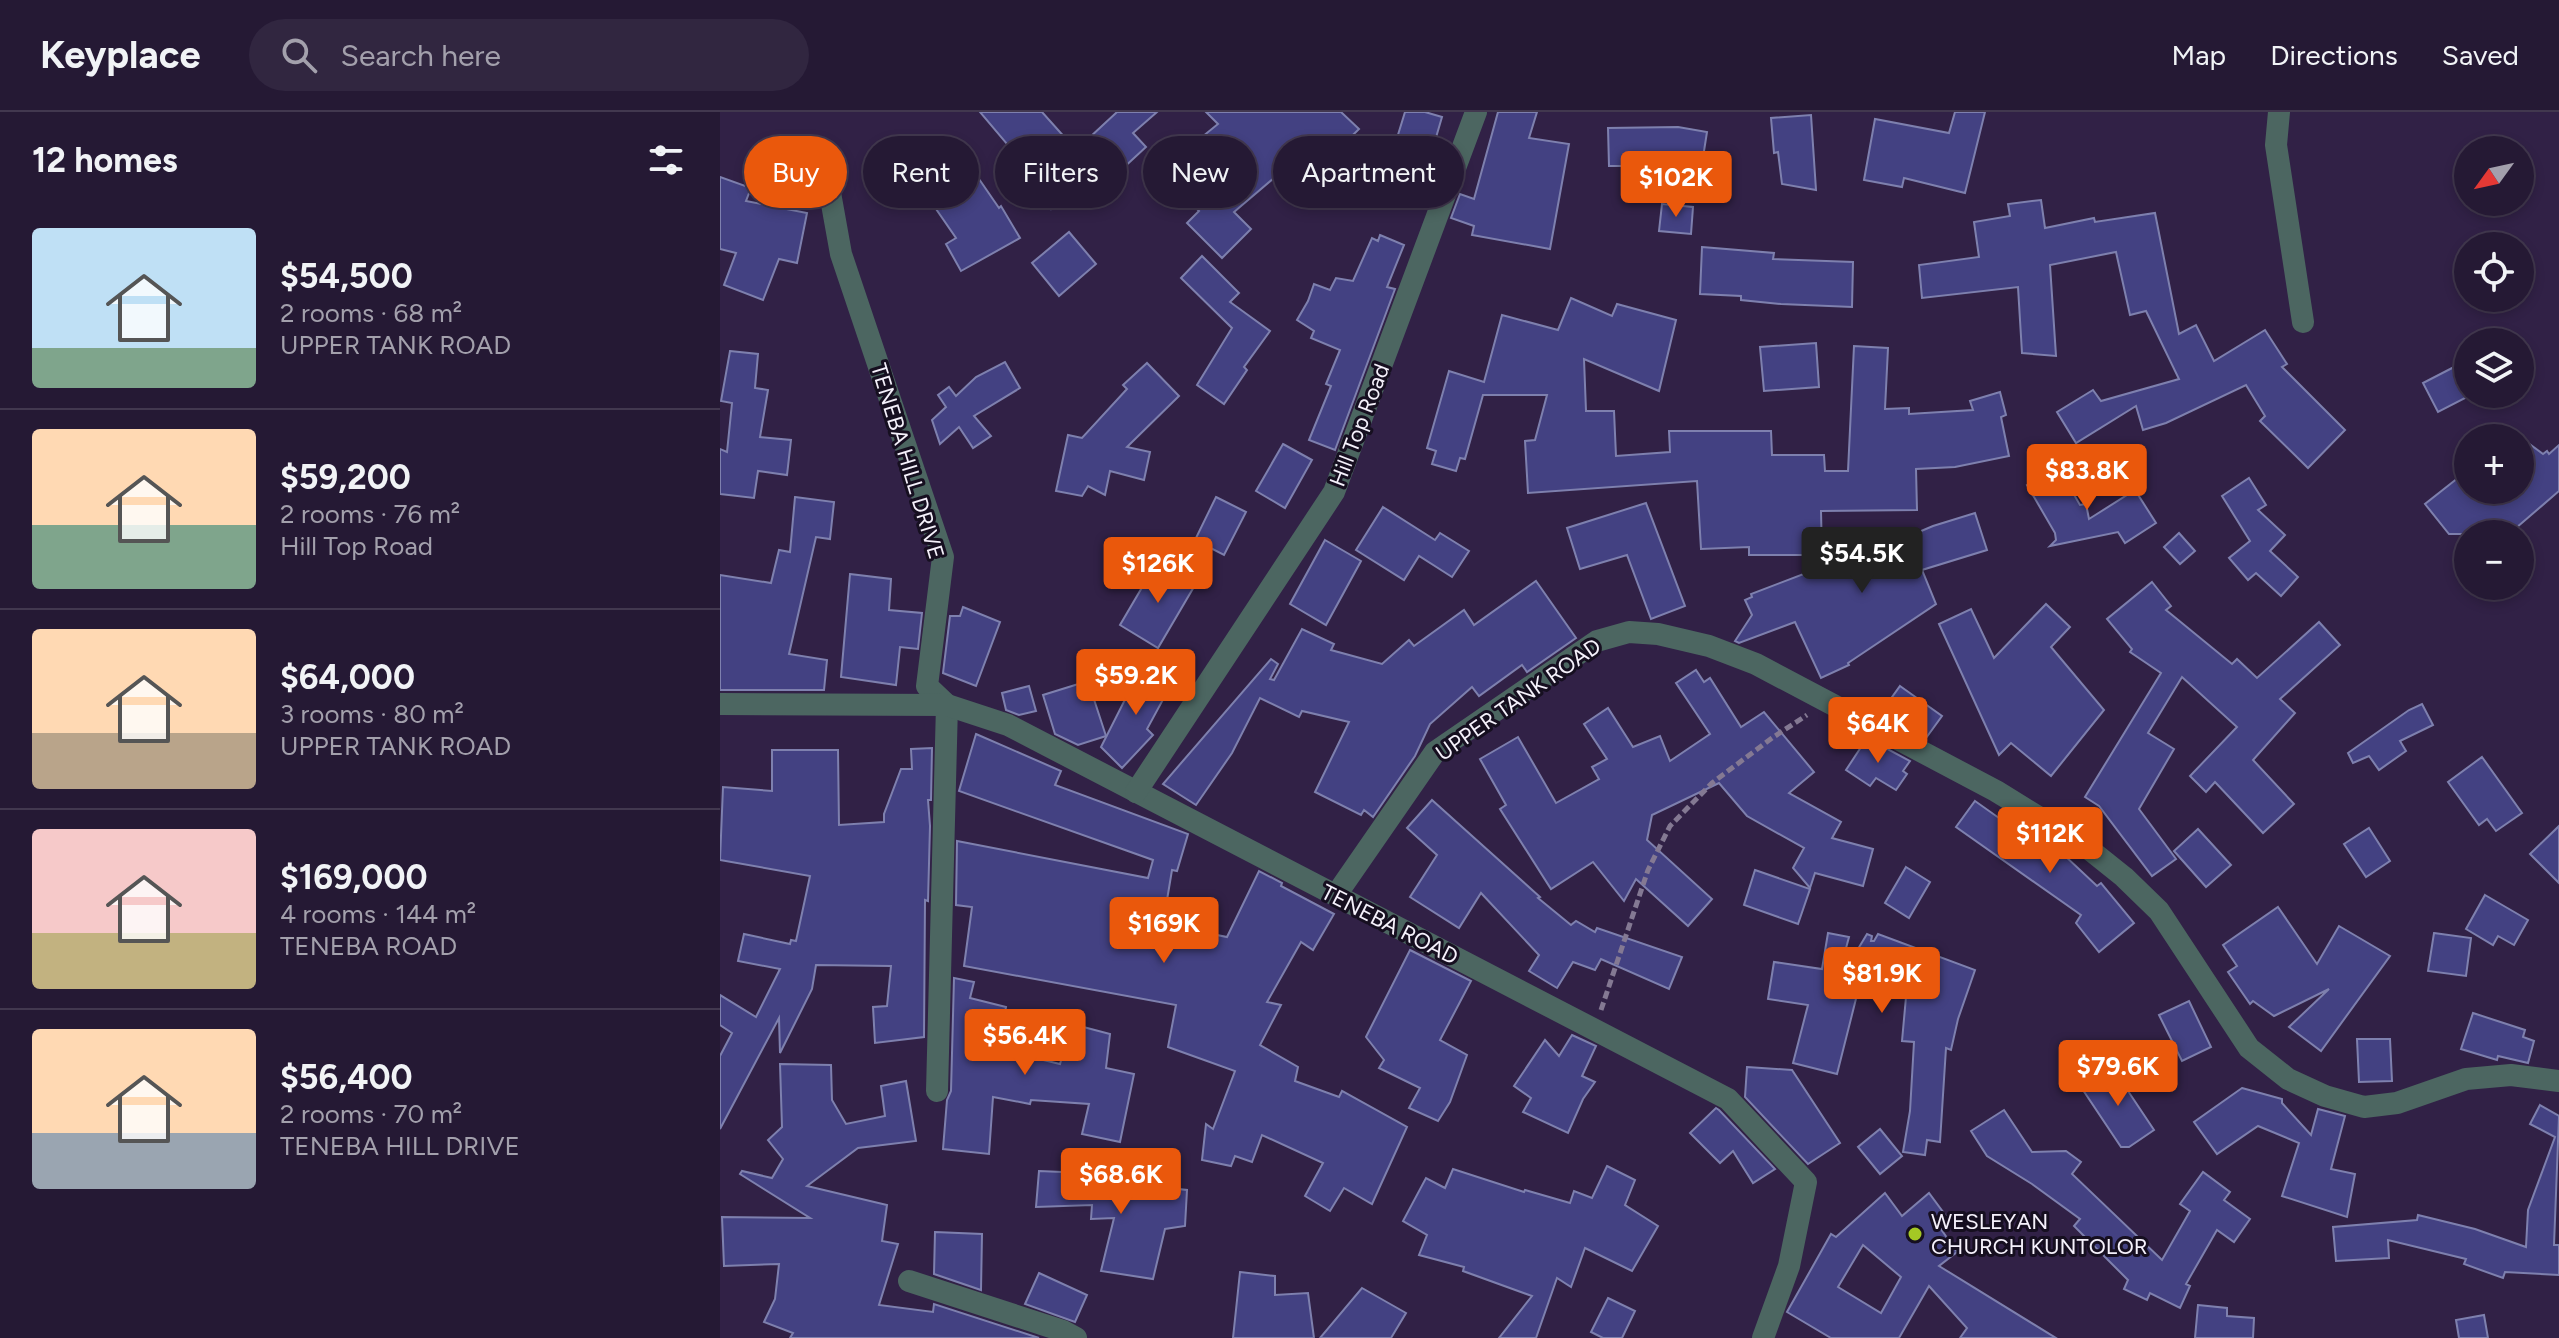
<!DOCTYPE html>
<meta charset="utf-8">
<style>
:root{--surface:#251934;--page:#312640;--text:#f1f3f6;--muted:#a3a0ac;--line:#42384f;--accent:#ea580c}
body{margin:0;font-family:Figtree,sans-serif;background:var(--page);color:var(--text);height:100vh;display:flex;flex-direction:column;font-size:30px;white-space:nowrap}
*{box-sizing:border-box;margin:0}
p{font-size:26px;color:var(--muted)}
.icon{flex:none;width:44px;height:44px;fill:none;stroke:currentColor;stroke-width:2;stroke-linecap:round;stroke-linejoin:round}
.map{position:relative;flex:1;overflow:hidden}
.panel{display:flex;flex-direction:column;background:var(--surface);width:720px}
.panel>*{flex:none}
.guide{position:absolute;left:24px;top:24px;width:760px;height:72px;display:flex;gap:16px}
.needle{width:52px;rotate:237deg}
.buttons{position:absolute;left:1734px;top:24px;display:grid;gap:16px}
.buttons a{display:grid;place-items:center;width:80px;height:80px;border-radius:50%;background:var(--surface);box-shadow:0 4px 12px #0003,0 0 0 2px var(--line);font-size:40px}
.price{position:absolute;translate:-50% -68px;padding:0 18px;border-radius:8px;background:var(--accent);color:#fff;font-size:26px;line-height:52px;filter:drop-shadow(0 2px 4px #0008)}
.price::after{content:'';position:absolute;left:50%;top:48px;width:24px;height:18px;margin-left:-12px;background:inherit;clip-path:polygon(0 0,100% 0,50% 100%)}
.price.on{background:#222;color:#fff}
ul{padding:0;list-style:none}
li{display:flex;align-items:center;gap:24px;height:200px;padding:0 32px}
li+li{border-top:2px solid var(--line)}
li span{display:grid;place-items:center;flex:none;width:224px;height:160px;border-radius:8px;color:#555}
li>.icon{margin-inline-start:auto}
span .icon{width:96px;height:96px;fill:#fffc;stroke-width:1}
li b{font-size:34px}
h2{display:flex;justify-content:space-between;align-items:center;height:96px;padding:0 32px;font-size:34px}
.pill{padding:0 28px;border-radius:36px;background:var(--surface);box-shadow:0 4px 12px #0003,0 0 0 2px var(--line);font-size:28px;line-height:72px}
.pill.on{background:var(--accent);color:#fff}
header{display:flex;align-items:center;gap:48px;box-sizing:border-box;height:112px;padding:0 40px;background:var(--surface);border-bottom:2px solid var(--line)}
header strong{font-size:38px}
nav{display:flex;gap:44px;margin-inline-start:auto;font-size:28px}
.search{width:560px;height:72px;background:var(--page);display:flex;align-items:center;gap:20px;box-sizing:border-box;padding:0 28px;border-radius:44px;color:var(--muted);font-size:30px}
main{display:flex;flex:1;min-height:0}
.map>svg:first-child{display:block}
</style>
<header>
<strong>Keyplace</strong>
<div class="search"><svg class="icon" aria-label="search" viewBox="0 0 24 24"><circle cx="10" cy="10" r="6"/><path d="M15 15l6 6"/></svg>Search here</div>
<nav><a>Map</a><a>Directions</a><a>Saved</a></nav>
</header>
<main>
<section class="panel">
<h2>12 homes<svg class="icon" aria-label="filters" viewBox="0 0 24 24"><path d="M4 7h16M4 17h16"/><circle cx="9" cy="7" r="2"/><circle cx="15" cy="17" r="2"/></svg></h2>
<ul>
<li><span style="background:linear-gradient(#bfe0f5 75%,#7fa58c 0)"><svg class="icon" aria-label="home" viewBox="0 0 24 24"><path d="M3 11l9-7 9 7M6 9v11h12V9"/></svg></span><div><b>$54,500</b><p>2 rooms · 68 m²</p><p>UPPER TANK ROAD</p></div></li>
<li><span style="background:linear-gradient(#ffd9b3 60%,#7fa58c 0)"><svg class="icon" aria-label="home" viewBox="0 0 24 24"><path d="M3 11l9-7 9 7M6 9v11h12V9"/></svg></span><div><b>$59,200</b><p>2 rooms · 76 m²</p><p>Hill Top Road</p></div></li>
<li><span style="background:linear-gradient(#ffd9b3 65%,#b9a48a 0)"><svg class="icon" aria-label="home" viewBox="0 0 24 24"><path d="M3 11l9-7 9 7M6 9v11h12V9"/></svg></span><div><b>$64,000</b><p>3 rooms · 80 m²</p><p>UPPER TANK ROAD</p></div></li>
<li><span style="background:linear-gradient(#f6c9c9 65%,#c2b280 0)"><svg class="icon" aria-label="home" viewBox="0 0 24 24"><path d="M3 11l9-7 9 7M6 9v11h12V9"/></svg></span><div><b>$169,000</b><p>4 rooms · 144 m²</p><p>TENEBA ROAD</p></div></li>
<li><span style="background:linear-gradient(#ffd9b3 65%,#9aa5b1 0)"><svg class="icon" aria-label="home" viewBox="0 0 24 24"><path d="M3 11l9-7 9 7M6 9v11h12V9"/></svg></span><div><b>$56,400</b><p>2 rooms · 70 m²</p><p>TENEBA HILL DRIVE</p></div></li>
</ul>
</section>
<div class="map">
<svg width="1839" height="1226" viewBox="0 0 1839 1226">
<rect width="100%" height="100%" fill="#312146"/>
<g fill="#434182" stroke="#7e80ae" stroke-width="2" fill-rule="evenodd">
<polygon points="260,0 322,0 356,38 397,0 437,0 413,21 426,35 401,58 388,44 331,97 307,70 314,64"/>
<polygon points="486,0 621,0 639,17 586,69 584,66 581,68 568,54 514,100 531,117 502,146 467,111 479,99 440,59 498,12"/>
<polygon points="685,0 705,0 722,5 705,63 669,52"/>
<polygon points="778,0 817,0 809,26 849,32 830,137 752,123 754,114 731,106 740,82 754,87"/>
<polygon points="1235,0 1265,0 1245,81 1184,66 1182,75 1144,68 1155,7 1229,21"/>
<polygon points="1091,3 1096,78 1062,72 1058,40 1054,41 1051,6"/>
<polygon points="958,15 987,20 981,58 921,48 921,54 889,54 888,16"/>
<polygon points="248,51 279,96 281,94 300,126 241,159 226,132 236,126 205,81"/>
<polygon points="0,65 31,76 26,89 87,101 77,151 59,147 43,188 4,173 16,141 0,137"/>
<polygon points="1321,88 1325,116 1374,106 1375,110 1435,101 1459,222 1476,213 1494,249 1545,218 1567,252 1562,255 1625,318 1588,356 1540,309 1545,304 1526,273 1446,311 1423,318 1416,294 1356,331 1337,300 1373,278 1381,289 1459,267 1426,199 1410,203 1396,140 1330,153 1336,244 1302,241 1298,175 1202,186 1199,153 1259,145 1254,110 1290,104 1288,92"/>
<polygon points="942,92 973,95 971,122 939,119"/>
<polygon points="349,120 376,152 339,184 312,151"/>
<polygon points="660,123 684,133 667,175 675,177 615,338 589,328 611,274 606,272 620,238 591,226 594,219 577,208 588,189 594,172 610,178 616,166 633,169 652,126 658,129"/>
<polygon points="982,135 1054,141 1053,147 1133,150 1132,195 1061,192 1021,188 1021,184 980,182"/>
<polygon points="482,144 519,181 510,190 550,219 524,255 527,258 504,292 477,273 512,216 461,166"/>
<polygon points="851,186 892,204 897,192 956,208 939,279 864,247 866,299 894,299 896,344 950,340 949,319 1051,319 1052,343 1104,343 1105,359 1128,359 1134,234 1168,236 1165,297 1189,296 1189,302 1253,298 1250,289 1280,280 1286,303 1281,305 1289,344 1235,355 1196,357 1197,398 1101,399 1102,443 1029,443 1029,435 981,437 977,369 808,381 805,329 815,328 827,283 763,283 745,347 740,346 736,359 712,352 716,339 707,336 729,259 764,270 782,203 838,218"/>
<polygon points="1096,231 1099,275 1044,279 1040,235"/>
<polygon points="10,239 38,242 35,276 48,278 40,325 71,328 67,363 38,359 34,386 0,382 0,337 7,340 12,291 1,289"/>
<polygon points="285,250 300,276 254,304 271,324 253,336 239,315 220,332 212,308 226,295 218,283 229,275 236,284 256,265"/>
<polygon points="427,251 459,284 407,335 430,340 424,368 390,359 385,383 368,374 362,384 336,379 348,323 362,326 407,277 403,273"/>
<polygon points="1736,254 1748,282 1751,283 1718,300 1703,271"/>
<polygon points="1800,325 1823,342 1827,339 1829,342 1839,333 1839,379 1789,422 1729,422 1705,392 1748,358 1748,378 1800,378"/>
<polygon points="563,332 592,348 565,396 536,379"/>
<polygon points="1338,355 1360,393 1366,392 1369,407 1415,378 1436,411 1405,431 1398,420 1330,434 1336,428 1335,421 1307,373"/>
<polygon points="1529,366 1546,393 1538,398 1565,423 1550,439 1578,465 1561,484 1536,461 1528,468 1509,446 1530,429 1502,384"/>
<polygon points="75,385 114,390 110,427 96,425 69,542 107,548 104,578 0,578 0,463 51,471 59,438 70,440"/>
<polygon points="496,385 526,400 504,443 475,428"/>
<polygon points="926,391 965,494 931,507 907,443 860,457 847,416"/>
<polygon points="663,395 715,428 720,421 749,439 732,465 699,444 684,468 636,438"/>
<polygon points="1255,401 1267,438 1202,458 1216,492 1128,551 1129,553 1101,566 1075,510 1019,531 1015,529 1032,503 1025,488 1032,485 1031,482 1102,455 1102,461 1213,414"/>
<polygon points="1459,421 1475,439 1460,452 1444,435"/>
<polygon points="605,428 641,449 606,513 570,492"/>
<polygon points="437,450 475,473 438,536 400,513"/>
<polygon points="130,462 171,467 169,498 202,501 198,537 180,535 176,573 121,565"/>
<polygon points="816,469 856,526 807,560 802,553 759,584 752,575 710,612 695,644 653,705 644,698 641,703 595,680 629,610 582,599 579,605 540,586 512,641 476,693 443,672 551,547 558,552 550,567 554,568 582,517 614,532 611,538 662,552 689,528 694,534 744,498 754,513"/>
<polygon points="1432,470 1451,494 1446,498 1512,552 1517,547 1537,566 1599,510 1620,533 1560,587 1575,601 1533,648 1574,692 1543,721 1495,670 1486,680 1470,664 1517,615 1462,565 1428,621 1454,637 1419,697 1456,747 1432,764 1379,694 1365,685 1441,561 1410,540 1412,537 1387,507"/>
<polygon points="1326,492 1350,515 1331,535 1384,598 1331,664 1291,631 1279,643 1219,512 1251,497 1274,546"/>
<polygon points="243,495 280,510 256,574 223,561 230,504 240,504"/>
<polygon points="422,554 452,571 427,617 433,623 402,656 381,635"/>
<polygon points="976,558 984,570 990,566 1021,615 1044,600 1094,660 1069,681 1121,710 1112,726 1153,737 1143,774 1095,761 1090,776 1073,756 1084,736 1027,704 999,671 932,703 927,728 992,787 968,814 916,767 904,789 873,750 831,777 780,697 786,693 760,647 798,625 836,691 879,667 872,655 887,647 864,612 888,596 913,635 940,624 950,649 990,622 956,571"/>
<polygon points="368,569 386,624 358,633 335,622 323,583"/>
<polygon points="309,574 316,599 299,603 286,598 282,581"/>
<polygon points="1180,574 1222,604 1206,626 1160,602"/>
<polygon points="1702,592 1713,613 1680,629 1686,639 1659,658 1649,644 1633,651 1628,641 1689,598"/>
<polygon points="256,622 341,659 335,673 468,722 457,759 452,758 443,812 507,825 539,759 562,771 561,774 614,802 593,838 581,830 547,890 561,893 540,933 578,955 575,969 619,985 622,979 687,1015 652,1092 624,1076 610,1099 585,1084 603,1051 542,1023 532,1050 515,1044 511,1054 482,1048 486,1012 493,1017 515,959 448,935 456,893 244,854 252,795 236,793 237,729 428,766 433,748 239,679"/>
<polygon points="1147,626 1190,649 1183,659 1187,662 1176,678 1156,666 1150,674 1126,658"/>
<polygon points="212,636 211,688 208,688 210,714 208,789 205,788 204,925 155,931 153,895 167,894 171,854 96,853 92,877 60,941 59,906 0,1017 0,944 12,921 0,913 0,883 36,905 60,857 18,849 24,822 70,832 71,828 76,829 90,764 0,748 3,675 52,679 52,638 118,638 119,713 164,710 164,702 181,657 192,657 191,637"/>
<polygon points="1762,645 1802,701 1776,719 1767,707 1759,713 1728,670"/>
<polygon points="712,688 820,785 818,786 851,813 856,809 875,820 877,816 962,845 949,877 881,847 875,858 853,850 837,876 809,859 819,843 761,781 739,816 690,785 717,743 687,716"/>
<polygon points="1255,689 1317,733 1326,726 1377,774 1381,771 1414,811 1379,840 1356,811 1361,803 1236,715"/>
<polygon points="1839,714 1839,771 1810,742"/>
<polygon points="1649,716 1670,749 1646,765 1624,732"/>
<polygon points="1478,717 1511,753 1486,775 1454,739"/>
<polygon points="1186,755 1210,770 1189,806 1165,791"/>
<polygon points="1035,758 1090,777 1078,812 1024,793"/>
<polygon points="1765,783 1808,808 1794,833 1778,824 1773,833 1746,817"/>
<polygon points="1558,795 1597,852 1619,814 1670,844 1601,939 1569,915 1609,877 1554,904 1533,889 1530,892 1508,860 1517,854 1503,833"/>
<polygon points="1108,821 1129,825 1118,866 1120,867 1147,822 1152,824 1151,829 1154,829 1158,822 1255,858 1238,907 1231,938 1226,936 1220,1030 1207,1028 1205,1043 1183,1040 1190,999 1194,930 1182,929 1187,874 1141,867 1117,962 1073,951 1088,893 1048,887 1054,850 1102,857"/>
<polygon points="1714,821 1751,826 1746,864 1708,859"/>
<polygon points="690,838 751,869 720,928 747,943 730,990 718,1009 689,996 700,976 659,956 664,948 646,925"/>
<polygon points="234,866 254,870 250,886 286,895 278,937 340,952 352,912 390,922 386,956 414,962 400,1030 362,1022 369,992 311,988 310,992 273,985 269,1042 223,1037 227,988 231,979"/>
<polygon points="1469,889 1491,935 1462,949 1439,903"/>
<polygon points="1753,901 1805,918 1803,925 1814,929 1808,951 1778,944 1777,948 1741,937"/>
<polygon points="852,923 876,934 862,964 875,970 863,987 848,1021 803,1000 811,986 794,974 825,928 839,944"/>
<polygon points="1637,927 1670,927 1672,969 1639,970"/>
<polygon points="60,952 111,953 112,988 126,1012 165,1004 161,974 186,969 196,1029 138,1036 87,1074 167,1093 162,1129 178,1132 159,1193 213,1200 214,1192 319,1226 70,1226 73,1221 44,1210 55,1187 59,1152 4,1154 2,1105 90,1106 20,1062 22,1059 52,1066 63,1047 48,1028 62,1015"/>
<polygon points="1027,955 1072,958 1120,1031 1088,1052 1025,985"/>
<polygon points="1392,955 1434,1018 1409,1035 1401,1035 1361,975"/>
<polygon points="1522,976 1562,987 1562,991 1591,1023 1598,997 1625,1004 1611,1057 1635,1062 1627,1105 1562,1084 1579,1031 1538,1014 1497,1042 1474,1010"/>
<polygon points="1820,993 1839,1004 1834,1133 1839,1133 1839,1163 1785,1160 1783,1166 1744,1152 1746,1147 1668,1128 1669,1146 1616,1149 1613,1115 1697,1108 1698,1103 1755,1117 1806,1135 1808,1098 1835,1025 1810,1012"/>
<polygon points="996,996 999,998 1055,1057 1033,1071 1013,1039 1000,1051 970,1021"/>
<polygon points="1284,998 1312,1040 1346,1039 1361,1050 1352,1062 1442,1148 1470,1099 1460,1092 1483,1060 1510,1080 1504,1088 1530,1107 1514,1130 1497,1118 1466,1172 1470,1174 1460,1196 1430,1181 1427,1188 1404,1177 1408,1168 1354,1114 1360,1107 1312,1072 1267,1044 1251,1019"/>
<polygon points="1160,1017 1182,1044 1160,1062 1138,1035"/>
<polygon points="887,1054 915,1068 905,1093 938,1114 912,1159 865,1136 851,1175 837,1166 816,1226 779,1226 812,1184 743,1159 744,1155 699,1143 707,1123 683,1109 706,1066 725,1076 733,1057 804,1080 805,1078 850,1091 854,1079 872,1086"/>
<polygon points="319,1059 365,1061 365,1067 467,1078 465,1114 445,1117 433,1167 381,1159 394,1106 371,1107 372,1093 316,1095"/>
<path d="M 1165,1081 L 1182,1104 L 1209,1081 L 1226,1104 L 1216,1110 L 1237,1140 L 1219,1154 L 1336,1226 L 1240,1226 L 1247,1216 L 1209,1174 L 1179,1226 L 1111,1226 L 1067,1200 L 1111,1122 L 1116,1125 ZM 1143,1133 L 1181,1165 L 1161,1201 L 1118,1175 Z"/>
<polygon points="215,1120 262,1122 261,1178 214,1162"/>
<polygon points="520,1160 555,1164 555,1183 588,1181 594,1226 513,1226"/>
<polygon points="319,1161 367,1183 355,1210 305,1192"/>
<polygon points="642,1176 686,1201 671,1226 600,1226"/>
<polygon points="888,1186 915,1199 902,1226 883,1226 871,1220"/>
<polygon points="1478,1193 1507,1196 1507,1204 1534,1206 1533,1226 1475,1226"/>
<polygon points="1764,1203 1768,1226 1739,1226 1736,1208"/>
</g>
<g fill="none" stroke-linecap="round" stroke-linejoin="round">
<polyline stroke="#847993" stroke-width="5" stroke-dasharray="8 4" stroke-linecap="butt" points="881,898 928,758 950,714 992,671 1052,626 1087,603"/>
<g stroke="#4c6661" stroke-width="22">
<polyline points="1559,0 1556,33 1583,210"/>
<polyline points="105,53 121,142 223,445 207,574 227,593 217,979"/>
<polyline points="0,592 227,593 288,613 1008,987 1086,1070 1069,1154 1043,1226"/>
<polyline points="416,680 614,380 756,0"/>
<polyline points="616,783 715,640 877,529 909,520 938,522 989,534 1036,552 1276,679 1364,733 1404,765 1439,799 1529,936 1568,967 1605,984 1644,995 1677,991 1746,967 1791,963 1839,969"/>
<polyline points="189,1169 343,1219 356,1226"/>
</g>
</g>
<circle fill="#a4c824" stroke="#160f20" stroke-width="3" cx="1195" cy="1122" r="8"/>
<g text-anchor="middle" stroke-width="6" stroke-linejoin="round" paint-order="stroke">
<g font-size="22" fill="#f5f1fb" stroke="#160f20">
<text transform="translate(639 313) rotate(-69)" y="8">Hill Top Road</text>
<text transform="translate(188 349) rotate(73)" y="8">TENEBA HILL DRIVE</text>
<text transform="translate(798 587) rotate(-35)" y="8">UPPER TANK ROAD</text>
<text transform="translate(670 812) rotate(27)" y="8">TENEBA ROAD</text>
</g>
<g font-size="22" fill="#f5f1fb" stroke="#160f20" text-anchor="start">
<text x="1211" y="1117">WESLEYAN<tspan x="1211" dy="25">CHURCH KUNTOLOR</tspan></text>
</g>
</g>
</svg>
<div class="buttons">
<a><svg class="needle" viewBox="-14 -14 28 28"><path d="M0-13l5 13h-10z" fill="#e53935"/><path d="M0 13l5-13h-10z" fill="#a3a0ac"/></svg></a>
<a><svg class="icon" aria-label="locate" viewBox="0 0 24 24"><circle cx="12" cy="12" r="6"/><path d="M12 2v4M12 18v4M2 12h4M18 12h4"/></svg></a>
<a><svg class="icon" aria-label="layers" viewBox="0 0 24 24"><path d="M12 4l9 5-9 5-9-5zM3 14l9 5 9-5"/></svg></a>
<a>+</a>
<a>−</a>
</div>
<b class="price" style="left:956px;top:107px">$102K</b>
<b class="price" style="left:1367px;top:400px">$83.8K</b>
<b class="price on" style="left:1142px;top:483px">$54.5K</b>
<b class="price" style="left:438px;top:493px">$126K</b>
<b class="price" style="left:416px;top:605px">$59.2K</b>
<b class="price" style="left:1158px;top:653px">$64K</b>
<b class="price" style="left:1330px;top:763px">$112K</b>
<b class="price" style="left:444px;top:853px">$169K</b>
<b class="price" style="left:1162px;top:903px">$81.9K</b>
<b class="price" style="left:305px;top:965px">$56.4K</b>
<b class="price" style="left:1398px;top:996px">$79.6K</b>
<b class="price" style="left:401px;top:1104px">$68.6K</b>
<div class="guide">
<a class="pill on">Buy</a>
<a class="pill">Rent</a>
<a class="pill">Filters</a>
<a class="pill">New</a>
<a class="pill">Apartment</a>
</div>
</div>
</main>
